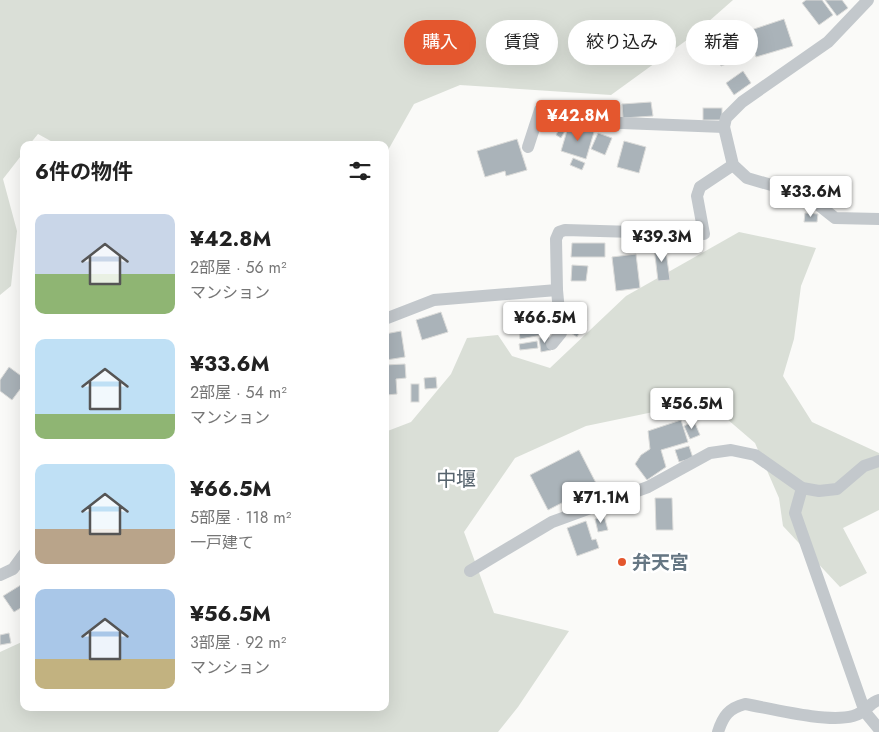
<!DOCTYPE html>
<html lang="ja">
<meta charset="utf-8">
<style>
:root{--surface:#fff;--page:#f2f2f2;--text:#222;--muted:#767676;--accent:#e4572e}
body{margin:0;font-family:Jost,"Noto Sans JP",sans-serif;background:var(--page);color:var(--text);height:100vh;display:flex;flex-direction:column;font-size:19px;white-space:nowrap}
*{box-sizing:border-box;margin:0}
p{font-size:16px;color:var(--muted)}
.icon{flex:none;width:28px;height:28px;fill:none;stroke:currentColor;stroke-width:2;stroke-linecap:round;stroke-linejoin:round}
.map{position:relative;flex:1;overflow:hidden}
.details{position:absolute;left:20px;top:141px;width:369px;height:570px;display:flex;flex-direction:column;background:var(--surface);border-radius:10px;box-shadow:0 5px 20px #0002}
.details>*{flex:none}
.banner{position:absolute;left:404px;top:20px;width:400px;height:45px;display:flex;gap:10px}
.price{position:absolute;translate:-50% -42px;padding:0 11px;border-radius:5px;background:#fff;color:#222;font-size:16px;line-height:32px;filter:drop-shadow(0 1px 2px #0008)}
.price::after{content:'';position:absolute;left:50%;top:30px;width:15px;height:11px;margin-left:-8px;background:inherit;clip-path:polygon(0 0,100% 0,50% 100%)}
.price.current{background:var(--accent);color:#fff}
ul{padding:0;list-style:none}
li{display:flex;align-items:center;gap:15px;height:125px;padding:0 15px}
li span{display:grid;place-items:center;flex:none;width:140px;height:100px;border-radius:10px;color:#555}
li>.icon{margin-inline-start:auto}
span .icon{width:60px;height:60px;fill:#fffc;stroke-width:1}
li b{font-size:21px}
h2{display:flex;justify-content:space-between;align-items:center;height:60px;padding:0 15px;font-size:21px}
.tag{padding:0 18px;border-radius:22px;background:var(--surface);box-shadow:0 5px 20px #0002;font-size:18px;line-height:45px}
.tag.current{background:var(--accent);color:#fff}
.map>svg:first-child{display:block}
</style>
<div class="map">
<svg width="879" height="732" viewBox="0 0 879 732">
<rect width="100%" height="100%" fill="#fafaf8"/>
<g fill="#dadfd7">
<polygon points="0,0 733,0 691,37 611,95 460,85 414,104 387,152 385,145 58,145 38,134 29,145 24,145 24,152 3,179 17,231 11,286 0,295"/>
<polygon points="739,232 816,248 801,286 794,339 783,376 812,422 879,453 879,510 843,528 867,573 840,587 783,526 779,498 755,443 706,401 586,426 515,458 464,532 494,613 569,631 518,707 498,732 0,732 0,652 24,641 24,708 385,708 385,432 411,422 451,374 467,338 498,335 512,356 550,368 626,296"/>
</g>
<g fill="#aab3b9" stroke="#dcdcda">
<polygon points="806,0 822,0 833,15 819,25 802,3"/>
<polygon points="825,0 842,0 848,8 837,16"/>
<polygon points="784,19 793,46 756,57 748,31"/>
<polygon points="742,40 747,56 721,66 715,50"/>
<polygon points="743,71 751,83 734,95 726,83"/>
<polygon points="651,102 653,116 623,118 622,104"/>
<rect x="703" y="108" width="19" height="12"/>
<polygon points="562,124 567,127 561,138 556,135"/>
<polygon points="569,124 594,132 586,159 561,151"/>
<polygon points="598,133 612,138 605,155 591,149"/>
<polygon points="517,139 527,170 506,176 505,171 485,177 477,151"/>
<polygon points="624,141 646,147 639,173 617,167"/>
<polygon points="573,158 585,163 582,170 570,165"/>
<polygon points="805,213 818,214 817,222 804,222"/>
<polygon points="572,243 605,243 605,257 571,257"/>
<polygon points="665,245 670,280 658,281 654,247"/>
<polygon points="636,254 640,288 616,291 612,257"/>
<polygon points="572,265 588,266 586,281 571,281"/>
<polygon points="544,304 546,316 515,320 514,308"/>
<polygon points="572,311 587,320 577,337 562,327"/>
<polygon points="441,312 448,332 422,340 416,320"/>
<polygon points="545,320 547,334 520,339 518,324"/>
<polygon points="401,331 405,357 386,360 385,334"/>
<polygon points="549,337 551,350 541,352 539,338"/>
<polygon points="537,341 538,348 520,350 519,344"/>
<polygon points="405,364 406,378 396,379 397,394 386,395 385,365"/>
<polygon points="9,367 24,378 24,384 12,400 0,391 0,380"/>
<polygon points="436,377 437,388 425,389 424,378"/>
<rect x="411" y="384" width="8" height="18"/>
<polygon points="681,420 688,442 661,450 666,467 647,480 635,464 641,455 650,449 648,431"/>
<polygon points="694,421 700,435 690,439 684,426"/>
<polygon points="689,446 693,458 679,462 675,450"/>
<polygon points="579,450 597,485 548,510 530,475"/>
<polygon points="655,498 672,498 673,530 656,530"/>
<polygon points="604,516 608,530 598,532 595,519"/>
<polygon points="586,521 592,540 596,539 599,548 577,556 567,528"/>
<polygon points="24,583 24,606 14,612 3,596"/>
<polygon points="9,633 11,643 0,645 0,635"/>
</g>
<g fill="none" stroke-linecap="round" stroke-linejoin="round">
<g stroke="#c3c8cc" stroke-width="12">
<polyline points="868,0 828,42 742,102 726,118 724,127 733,165 747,178 806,195 835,218 879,219"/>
<polyline points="528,147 540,110 557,108 596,122 724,127"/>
<polyline points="385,319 434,300 557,290"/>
<polyline points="552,344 561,333 557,290 556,239 559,232 565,230 704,234 697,196 700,187 733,165"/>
<polyline points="802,488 795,513 865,712 879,729"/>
<polyline points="470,571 552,522 648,487 710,453 731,450 755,455 802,488 819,491 837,489 864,466 879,461"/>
<polyline points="0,575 13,569 24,554"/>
<path d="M 718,732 C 723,716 729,708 745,704 C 773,709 827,723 853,716 C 868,712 868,703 879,700"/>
</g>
</g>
<circle fill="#e4572e" stroke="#fff" stroke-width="2" cx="622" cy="562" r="5"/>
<g text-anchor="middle" stroke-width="5" stroke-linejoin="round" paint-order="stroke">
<g font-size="19" font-weight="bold" fill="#657683" stroke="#fff" text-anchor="start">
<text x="632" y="569">弁天宮</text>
</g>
<g font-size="20" fill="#57646e" stroke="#fff">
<text x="456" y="486">中堰</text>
</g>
</g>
</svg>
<b class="price current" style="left:578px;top:142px">¥42.8M</b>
<b class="price" style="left:811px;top:218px">¥33.6M</b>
<b class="price" style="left:662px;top:263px">¥39.3M</b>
<b class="price" style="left:545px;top:344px">¥66.5M</b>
<b class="price" style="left:692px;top:430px">¥56.5M</b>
<b class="price" style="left:601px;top:524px">¥71.1M</b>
<div class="banner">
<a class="tag current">購入</a>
<a class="tag">賃貸</a>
<a class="tag">絞り込み</a>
<a class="tag">新着</a>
</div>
<section class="details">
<h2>6件の物件<svg class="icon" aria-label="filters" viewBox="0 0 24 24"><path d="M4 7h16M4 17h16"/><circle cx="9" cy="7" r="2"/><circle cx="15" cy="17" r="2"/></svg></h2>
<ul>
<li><span style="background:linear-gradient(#c9d6e8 60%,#8fb573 0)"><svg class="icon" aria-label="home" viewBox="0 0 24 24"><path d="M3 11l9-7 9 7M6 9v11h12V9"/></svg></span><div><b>¥42.8M</b><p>2部屋 · 56 m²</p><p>マンション</p></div></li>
<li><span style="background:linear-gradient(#bfe0f5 75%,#8fb573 0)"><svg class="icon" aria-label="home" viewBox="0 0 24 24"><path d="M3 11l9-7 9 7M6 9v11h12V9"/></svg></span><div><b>¥33.6M</b><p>2部屋 · 54 m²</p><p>マンション</p></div></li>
<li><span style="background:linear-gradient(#bfe0f5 65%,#b9a48a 0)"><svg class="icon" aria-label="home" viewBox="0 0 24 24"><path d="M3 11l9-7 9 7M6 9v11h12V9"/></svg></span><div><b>¥66.5M</b><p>5部屋 · 118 m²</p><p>一戸建て</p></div></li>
<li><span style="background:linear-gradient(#a9c7e8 70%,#c2b280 0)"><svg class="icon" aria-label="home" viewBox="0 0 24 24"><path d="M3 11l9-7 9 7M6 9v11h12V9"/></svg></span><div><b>¥56.5M</b><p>3部屋 · 92 m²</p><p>マンション</p></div></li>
</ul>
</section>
</div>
